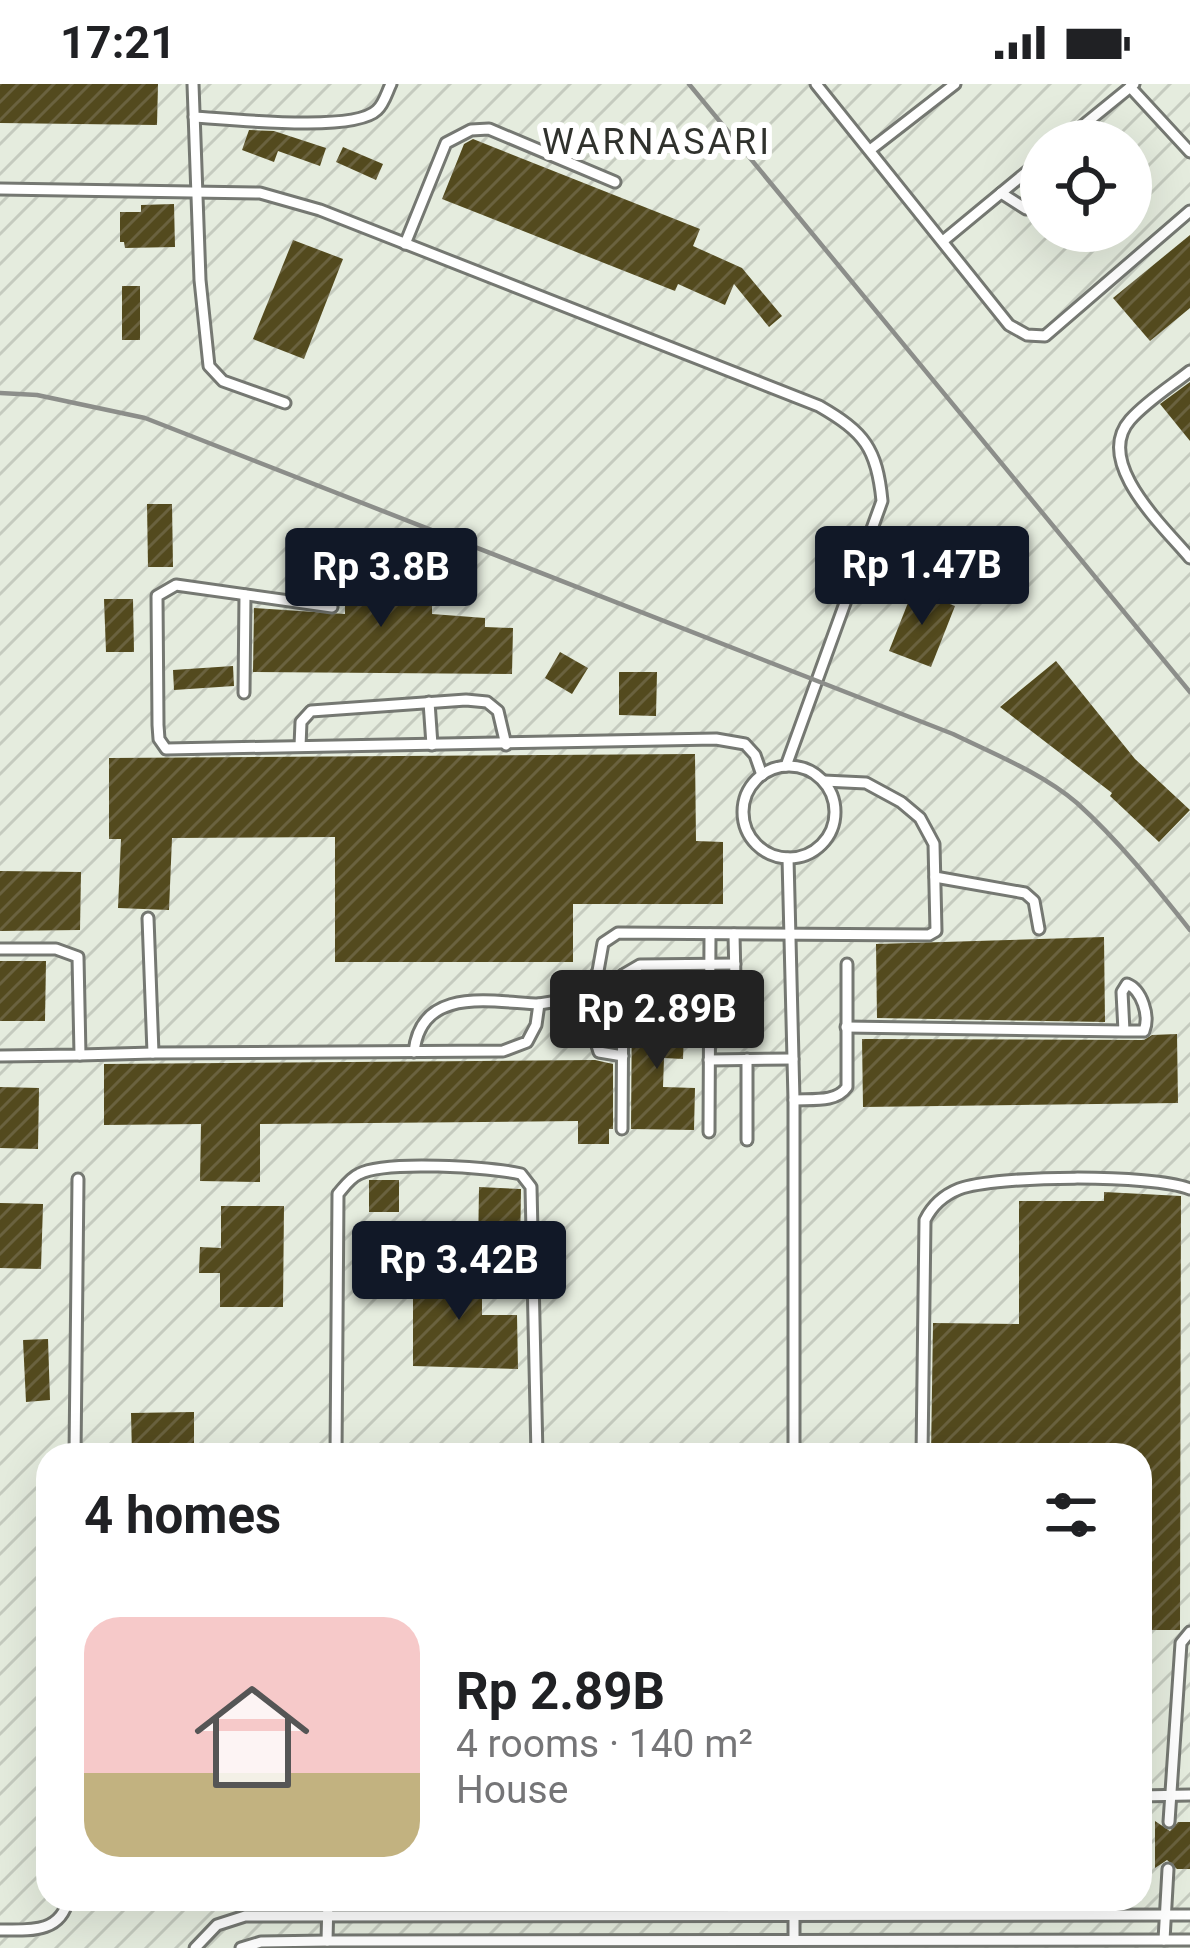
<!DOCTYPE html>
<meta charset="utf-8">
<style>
:root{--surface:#fff;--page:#f2f2f2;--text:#202124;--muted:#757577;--line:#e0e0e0;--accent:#111827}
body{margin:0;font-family:Roboto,sans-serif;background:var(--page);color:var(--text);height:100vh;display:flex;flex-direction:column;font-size:45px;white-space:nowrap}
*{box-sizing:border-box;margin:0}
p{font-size:39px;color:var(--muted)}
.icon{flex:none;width:66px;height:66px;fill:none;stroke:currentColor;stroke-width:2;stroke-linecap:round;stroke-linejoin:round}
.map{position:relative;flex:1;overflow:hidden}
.drawer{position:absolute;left:36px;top:1359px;width:1116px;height:468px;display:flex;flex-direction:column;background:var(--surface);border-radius:36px;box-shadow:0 12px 48px #0002}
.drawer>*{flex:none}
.buttons{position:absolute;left:1020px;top:36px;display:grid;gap:24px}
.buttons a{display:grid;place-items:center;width:132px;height:132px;border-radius:50%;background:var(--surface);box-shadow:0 12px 48px #0002;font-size:60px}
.price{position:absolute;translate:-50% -102px;padding:0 27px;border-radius:12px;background:var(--accent);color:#fff;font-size:39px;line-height:78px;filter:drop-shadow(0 3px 6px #0008)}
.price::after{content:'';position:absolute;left:50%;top:72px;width:36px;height:27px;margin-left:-18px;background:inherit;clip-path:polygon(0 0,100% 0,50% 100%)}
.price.current{background:#222;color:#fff}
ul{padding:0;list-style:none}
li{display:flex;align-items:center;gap:36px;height:300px;padding:0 48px}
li+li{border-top:3px solid var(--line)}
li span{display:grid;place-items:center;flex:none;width:336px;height:240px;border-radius:36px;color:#555}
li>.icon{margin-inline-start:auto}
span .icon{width:144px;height:144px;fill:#fffc;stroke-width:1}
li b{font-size:51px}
h2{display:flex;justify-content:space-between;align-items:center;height:144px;padding:0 48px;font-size:51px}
.status{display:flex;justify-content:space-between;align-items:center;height:84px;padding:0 60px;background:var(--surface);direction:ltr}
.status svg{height:33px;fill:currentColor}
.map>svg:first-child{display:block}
</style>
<div class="status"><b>17:21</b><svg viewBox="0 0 49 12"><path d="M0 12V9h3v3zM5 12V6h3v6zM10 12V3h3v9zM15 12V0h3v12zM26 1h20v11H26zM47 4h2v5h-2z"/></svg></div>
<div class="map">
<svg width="1190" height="1864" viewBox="0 0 1190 1864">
<defs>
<pattern id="industrial-furrows" width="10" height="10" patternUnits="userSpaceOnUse" patternTransform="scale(3)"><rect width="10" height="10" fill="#e5ecde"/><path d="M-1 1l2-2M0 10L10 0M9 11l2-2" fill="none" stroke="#c5cbbf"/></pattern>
<pattern id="building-hatch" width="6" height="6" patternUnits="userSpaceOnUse" patternTransform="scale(3)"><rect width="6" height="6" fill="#534a1e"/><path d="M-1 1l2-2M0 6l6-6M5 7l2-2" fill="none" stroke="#6a623f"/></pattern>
</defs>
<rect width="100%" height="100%" fill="#eff2ec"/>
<path fill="url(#industrial-furrows)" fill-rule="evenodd" d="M 0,0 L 1190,0 L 1190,1864 L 0,1864 ZM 1041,57 L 1131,57 L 1131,147 L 1041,147 ZM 48,1371 L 1140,1371 L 1140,1815 L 48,1815 Z"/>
<g fill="url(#building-hatch)">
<polygon points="0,0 158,0 157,41 0,39"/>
<polygon points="249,46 274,47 326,64 320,82 278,67 274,78 242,66"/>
<polygon points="473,55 700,145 693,162 742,184 782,232 769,243 734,200 725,221 678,200 675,207 442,115 464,60"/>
<polygon points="343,63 383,80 376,96 336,78"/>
<polygon points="174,120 175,163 125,164 124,158 120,158 120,128 141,128 141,121"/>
<polygon points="1190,151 1190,224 1150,257 1113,214"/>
<polygon points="293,156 343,175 304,275 253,255"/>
<rect x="122" y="202" width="18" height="54"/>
<polygon points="1190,298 1190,357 1160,320"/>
<polygon points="147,420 172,420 173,483 148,483"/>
<polygon points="345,475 432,475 432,530 485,534 485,543 513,544 512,590 253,588 254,524 345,530"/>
<polygon points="913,506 955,522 931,583 889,567"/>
<polygon points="104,515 133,515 134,568 106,568"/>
<polygon points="560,568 588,584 572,610 545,594"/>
<polygon points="1056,577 1135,675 1190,726 1159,758 1110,712 1112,709 1000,623"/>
<polygon points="233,582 234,602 174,606 173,586"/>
<polygon points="619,588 657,588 656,632 619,631"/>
<polygon points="695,670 696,757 723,758 723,820 573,820 573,878 335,878 335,753 172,754 169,826 118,824 121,755 109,755 109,674"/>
<polygon points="0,787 81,788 80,846 0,847"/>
<polygon points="1104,853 1105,938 877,934 876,860"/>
<polygon points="0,877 46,877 45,937 0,937"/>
<polygon points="632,914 666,915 665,948 684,949 683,975 664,974 663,1003 695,1004 694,1046 631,1045"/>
<polygon points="1177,950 1178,1019 863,1023 862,955 1144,956 1152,951"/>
<polygon points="595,976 613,980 613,1045 609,1045 609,1060 578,1060 578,1037 260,1040 260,1098 200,1097 201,1040 104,1041 104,980"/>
<polygon points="0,1003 39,1004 38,1065 0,1064"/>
<rect x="369" y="1096" width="30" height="32"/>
<polygon points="479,1103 521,1105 520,1168 478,1167"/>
<polygon points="1104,1108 1181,1112 1180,1546 1140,1546 1140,1371 931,1371 933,1239 1019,1240 1019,1117 1104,1117"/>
<polygon points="0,1119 43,1120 41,1185 0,1184"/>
<polygon points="221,1122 284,1122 283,1223 220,1223 220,1189 199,1189 200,1163 221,1164"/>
<polygon points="413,1185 482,1185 482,1231 517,1231 518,1285 413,1282"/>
<polygon points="48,1255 50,1316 26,1318 23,1256"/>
<polygon points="194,1328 194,1370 132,1371 131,1329"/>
<polygon points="1155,1737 1170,1747 1178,1738 1190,1738 1190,1785 1177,1785 1167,1776 1155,1784"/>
</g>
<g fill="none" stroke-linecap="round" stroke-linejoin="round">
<defs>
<g id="lane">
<polyline points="193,0 200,196 209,282 223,297 285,319"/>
<polyline points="816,0 1009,241 1027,251 1045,252 1190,127"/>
<polyline points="1130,3 1190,68"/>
<path d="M 194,33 C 230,35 354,49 377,26 C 384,20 387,8 391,0"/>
<polyline points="1064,57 1134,0"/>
<polyline points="870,66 955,0"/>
<path d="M 0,105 L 260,109 L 320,126 L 819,322 C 864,348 877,364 882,417 L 786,682"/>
<polyline points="1001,109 1026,125 1041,119"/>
<polyline points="943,157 1041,76"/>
<polyline points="405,160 446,59 471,46 489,45 615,98"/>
<path d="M 1190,287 C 1171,302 1147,317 1130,336 C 1093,378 1164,443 1190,474"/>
<polyline points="332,523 176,501 157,512 158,641 159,655 166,665 716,655 745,660 755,671 762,691"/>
<polyline points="244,609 245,511"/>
<polyline points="429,618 432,661"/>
<polyline points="300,662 301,638 311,627 466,616 487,618 498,627 506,661"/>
<circle cx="789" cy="728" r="46"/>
<polyline points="788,774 794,1016 794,1371"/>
<polyline points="935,793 1025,809 1034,817 1039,845"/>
<polyline points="148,834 153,969 503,967 527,958 536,941 539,920 583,913 598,887 603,859 618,849 929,851 936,847 934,760 920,734 901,718 866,699 824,697"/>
<polyline points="0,865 56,865 78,873 80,971 0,972"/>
<path d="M 846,943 L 1124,947 L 1144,947 C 1150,932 1142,906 1127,900 L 1122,908 L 1124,947"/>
<polyline points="710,953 727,953 736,941 734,850"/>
<path d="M 414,968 C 421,902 490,918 539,920"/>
<polyline points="80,971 153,969"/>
<path d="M 623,972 L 599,968 C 587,935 602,915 623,891"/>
<polyline points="747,975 747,1056"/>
<polyline points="709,976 793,975"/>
<path d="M 794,1016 C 812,1015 836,1019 847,1003 L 847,880"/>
<polyline points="622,1045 623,891 640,881 735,880"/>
<polyline points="709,1048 710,850"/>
<polyline points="75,1371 78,1095"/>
<path d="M 336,1371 L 338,1110 C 344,1103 350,1094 359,1090 C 385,1076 490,1083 521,1090 L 531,1103 L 537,1371"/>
<path d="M 922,1371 L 925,1136 C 932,1122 944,1111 959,1105 C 996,1091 1153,1090 1190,1105"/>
<polyline points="1140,1712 1190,1711"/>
<polyline points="1169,1738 1181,1559 1190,1548"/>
<path d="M 0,1846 C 28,1846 61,1850 68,1815"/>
<polyline points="794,1856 794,1815"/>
<polyline points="1164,1856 1168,1785"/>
<polyline points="327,1857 328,1815"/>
<polyline points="195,1864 217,1841 245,1832 1190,1831"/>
<polyline points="241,1864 261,1858 327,1857 1190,1856"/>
</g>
</defs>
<use href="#lane" stroke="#757872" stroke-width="15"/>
<use href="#lane" stroke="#fff" stroke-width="9"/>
<g stroke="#8c8e8a" stroke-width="4.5">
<polyline points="689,0 1190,608"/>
<path d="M 0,309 L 37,311 L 145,334 L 953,650 C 994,670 1042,689 1077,719 C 1119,757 1155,802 1190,846"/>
</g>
</g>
<g text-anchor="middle" stroke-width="12" stroke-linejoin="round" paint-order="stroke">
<g font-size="36" letter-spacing="3" fill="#30322d" stroke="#fff">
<text x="657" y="70">WARNASARI</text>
</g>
</g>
</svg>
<div class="buttons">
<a><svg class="icon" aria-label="locate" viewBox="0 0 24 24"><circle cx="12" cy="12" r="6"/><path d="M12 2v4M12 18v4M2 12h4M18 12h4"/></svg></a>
</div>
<b class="price" style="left:922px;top:544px">Rp 1.47B</b>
<b class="price" style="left:381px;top:546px">Rp 3.8B</b>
<b class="price current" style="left:657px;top:988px">Rp 2.89B</b>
<b class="price" style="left:459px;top:1239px">Rp 3.42B</b>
<section class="drawer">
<h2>4 homes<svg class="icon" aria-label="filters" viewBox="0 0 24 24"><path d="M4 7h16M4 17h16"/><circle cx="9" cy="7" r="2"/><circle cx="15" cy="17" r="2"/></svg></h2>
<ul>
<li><span style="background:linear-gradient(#f6c9c9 65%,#c2b280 0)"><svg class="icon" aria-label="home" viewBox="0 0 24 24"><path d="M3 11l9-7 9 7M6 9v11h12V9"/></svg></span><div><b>Rp 2.89B</b><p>4 rooms · 140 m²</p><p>House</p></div></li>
</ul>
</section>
</div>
